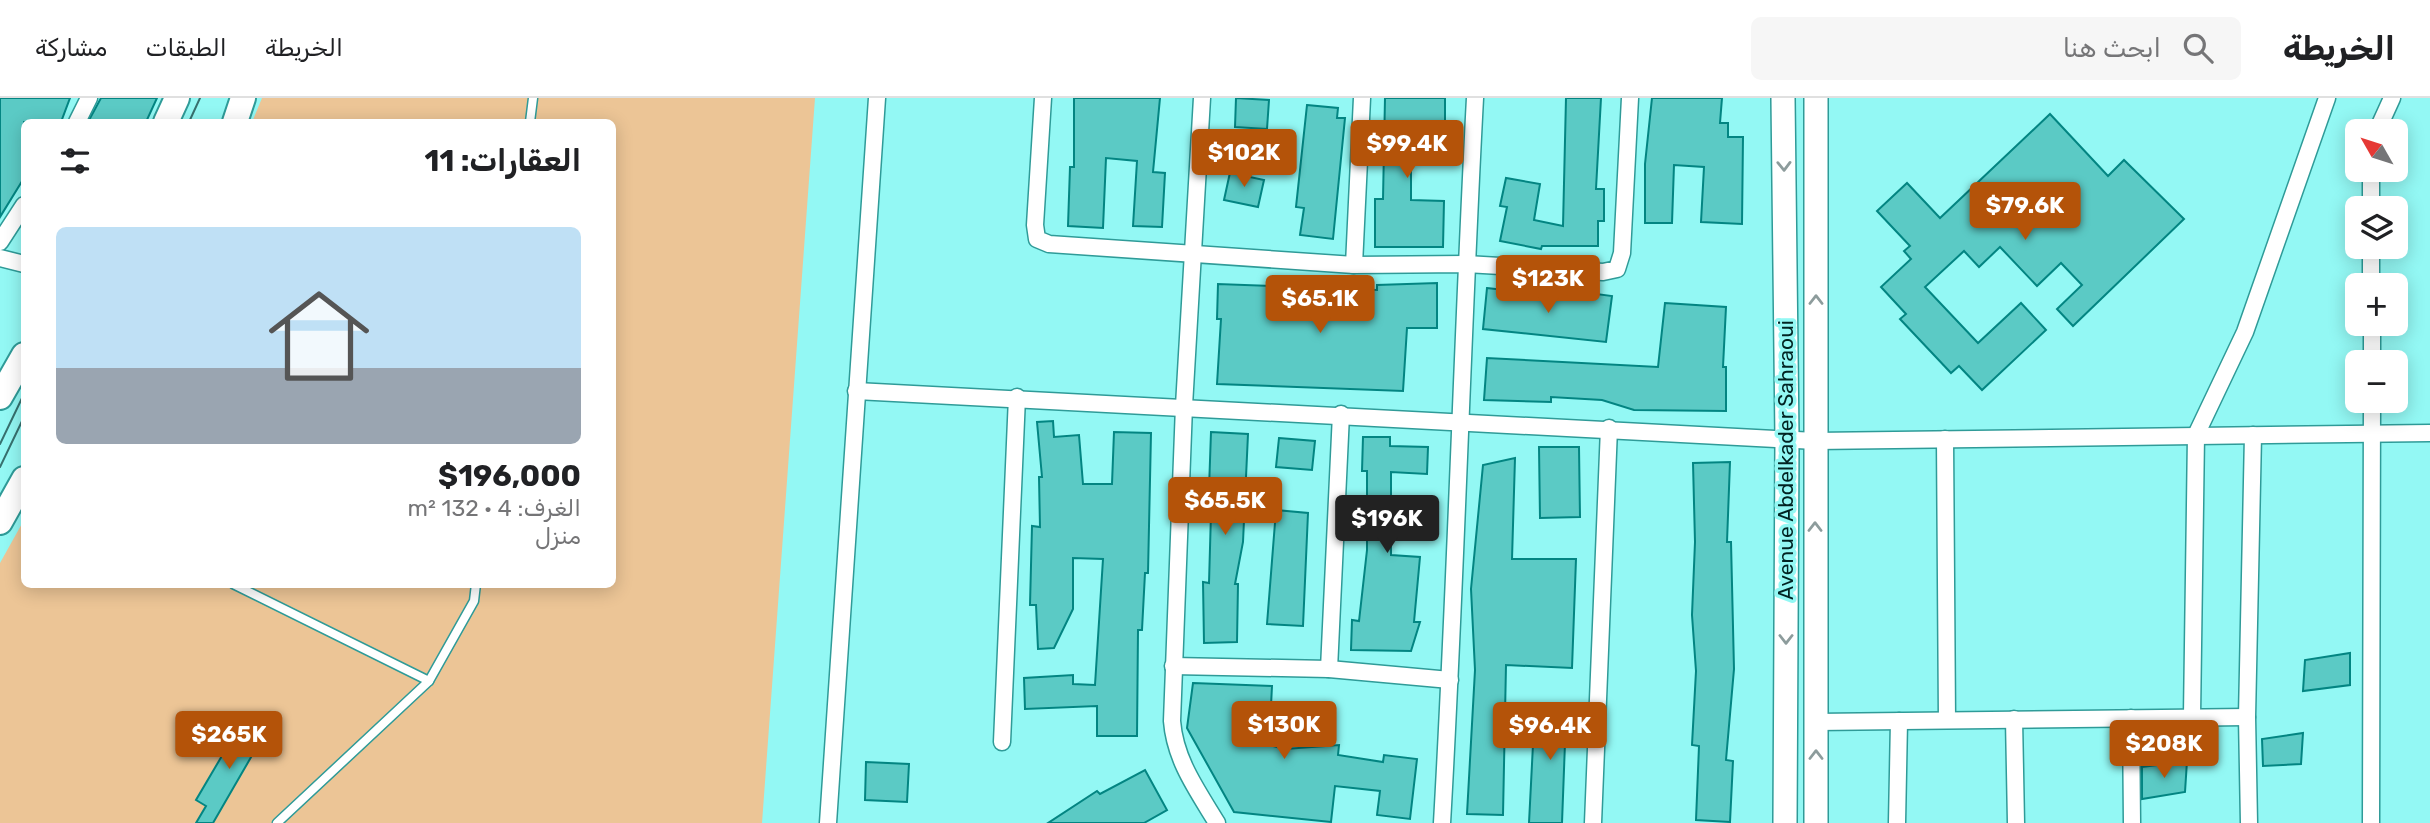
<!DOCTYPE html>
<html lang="ar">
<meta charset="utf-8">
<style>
:root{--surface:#fff;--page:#f6f6f6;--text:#202124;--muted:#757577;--line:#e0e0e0;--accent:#b45309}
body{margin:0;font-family:Rubik,"Noto Naskh Arabic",sans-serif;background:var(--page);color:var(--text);direction:rtl;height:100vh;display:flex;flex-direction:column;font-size:26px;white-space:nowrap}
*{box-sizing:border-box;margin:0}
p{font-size:23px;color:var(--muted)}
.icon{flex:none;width:38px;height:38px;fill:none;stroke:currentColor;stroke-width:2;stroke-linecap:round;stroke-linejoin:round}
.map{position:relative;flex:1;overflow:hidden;direction:ltr}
.drawer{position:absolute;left:21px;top:21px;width:595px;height:469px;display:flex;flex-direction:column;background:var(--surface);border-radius:10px;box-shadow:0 4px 18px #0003;direction:rtl}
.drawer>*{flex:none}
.needle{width:46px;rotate:309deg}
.fabs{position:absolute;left:2345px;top:21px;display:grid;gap:14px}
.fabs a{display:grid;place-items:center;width:63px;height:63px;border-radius:10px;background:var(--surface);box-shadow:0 4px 18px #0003;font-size:35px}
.price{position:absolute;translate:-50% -60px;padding:0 16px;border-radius:7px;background:var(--accent);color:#fff;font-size:23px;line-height:46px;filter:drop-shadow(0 2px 4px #0008)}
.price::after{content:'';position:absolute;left:50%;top:42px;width:21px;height:16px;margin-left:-10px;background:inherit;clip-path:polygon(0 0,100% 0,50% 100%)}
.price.active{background:#222;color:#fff}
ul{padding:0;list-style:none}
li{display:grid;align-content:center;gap:14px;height:371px;padding:0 35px}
li span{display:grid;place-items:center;height:217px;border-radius:10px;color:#555}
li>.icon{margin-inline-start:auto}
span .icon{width:126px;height:126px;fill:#fffc;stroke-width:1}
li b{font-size:30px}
h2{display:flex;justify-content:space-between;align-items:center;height:84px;padding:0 35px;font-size:30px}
header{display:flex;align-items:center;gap:42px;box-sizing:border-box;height:98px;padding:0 35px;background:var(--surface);border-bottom:2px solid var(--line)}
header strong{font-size:33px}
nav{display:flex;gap:38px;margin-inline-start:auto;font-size:24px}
.search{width:490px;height:63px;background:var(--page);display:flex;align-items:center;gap:18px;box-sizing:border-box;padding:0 24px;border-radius:10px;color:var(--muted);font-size:26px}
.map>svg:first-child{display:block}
</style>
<header>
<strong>الخريطة</strong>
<div class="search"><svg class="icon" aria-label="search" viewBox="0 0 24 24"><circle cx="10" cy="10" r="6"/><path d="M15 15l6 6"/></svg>ابحث هنا</div>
<nav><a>الخريطة</a><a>الطبقات</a><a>مشاركة</a></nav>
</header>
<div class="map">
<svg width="2430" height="725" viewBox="0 0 2430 725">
<rect width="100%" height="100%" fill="#93f8f4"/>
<polygon fill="#ecc596" points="262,0 815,0 762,725 0,725 0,465 24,422 24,486 612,486 612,24 252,24"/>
<g fill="#5bcac5" stroke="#038582" stroke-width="2">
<polygon points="0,0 70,0 61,24 24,24 24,80 0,119"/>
<polygon points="101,0 157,0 146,24 88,24"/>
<polygon points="1074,0 1160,0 1153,74 1165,75 1162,129 1133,128 1137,63 1106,60 1103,130 1068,128 1070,69 1074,69"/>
<polygon points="1236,0 1269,2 1267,31 1235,29"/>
<polygon points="1385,0 1445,0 1445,24 1411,25 1411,102 1444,103 1443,149 1375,149 1375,101 1383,101"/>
<polygon points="1566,0 1601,0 1596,91 1604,91 1604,123 1598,123 1598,148 1542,148 1541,151 1500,143 1507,109 1500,108 1506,80 1540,86 1534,122 1563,128"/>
<polygon points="1652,0 1722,0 1720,25 1728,25 1728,39 1743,39 1742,126 1701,124 1704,69 1674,67 1672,125 1645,125 1645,66"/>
<polygon points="1307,7 1338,10 1337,20 1345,20 1333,141 1300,137 1304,110 1296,109"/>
<polygon points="2050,16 2108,78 2124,62 2184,121 2073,228 2057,211 2082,187 2061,165 2037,188 2000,149 1979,169 1964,153 1925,189 1978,245 2021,205 2046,232 1982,292 1959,268 1951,275 1900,221 1906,216 1881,189 1911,161 1904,153 1910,148 1877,113 1907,85 1940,120"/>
<polygon points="1231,70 1246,73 1245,78 1264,82 1258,109 1224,102"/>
<polygon points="1437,185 1437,230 1407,230 1403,293 1217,286 1221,221 1217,221 1218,186 1377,192 1377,187"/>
<polygon points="1487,190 1581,201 1582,194 1612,198 1606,244 1483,231"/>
<polygon points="1665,205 1726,209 1723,269 1726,269 1726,313 1634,312 1602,302 1551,299 1551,304 1484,302 1487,260 1658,269"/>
<polygon points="1053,323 1054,339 1079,337 1083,386 1112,386 1114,334 1151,335 1148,475 1145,475 1142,532 1138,532 1137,638 1097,638 1097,608 1025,611 1024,580 1073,577 1073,586 1095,587 1103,461 1073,460 1073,511 1054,550 1038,551 1036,507 1030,507 1032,428 1040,429 1039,379 1042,379 1037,324"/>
<polygon points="1211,334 1248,336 1243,444 1235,486 1238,486 1237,544 1204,545 1203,484 1209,485 1211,415 1239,391 1209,391"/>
<polygon points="1363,339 1390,339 1390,348 1428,349 1427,376 1391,374 1391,457 1420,459 1414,524 1420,524 1411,553 1351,552 1352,522 1359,523 1367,452 1367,373 1362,373"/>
<polygon points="1279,340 1315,343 1312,372 1276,369"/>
<polygon points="1539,349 1579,349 1580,419 1540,420"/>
<polygon points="1515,360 1512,461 1576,461 1572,570 1506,567 1503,717 1467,716 1475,572 1471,491 1483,367"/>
<polygon points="1730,364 1727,444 1731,444 1734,571 1726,662 1733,663 1730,724 1696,722 1699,648 1692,647 1696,573 1692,517 1695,444 1693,365"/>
<polygon points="1276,412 1308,415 1303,528 1267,526"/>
<polygon points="2350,555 2350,587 2303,593 2305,562"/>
<polygon points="1193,585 1272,588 1269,647 1285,651 1339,647 1338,657 1383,664 1384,657 1417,661 1410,721 1377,717 1380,693 1335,688 1331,724 1234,714 1187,630"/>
<polygon points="1535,607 1576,610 1574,645 1565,645 1562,725 1529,725"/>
<polygon points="243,622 265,635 213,725 196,725 206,708 196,702"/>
<polygon points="2303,635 2301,666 2263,668 2262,641"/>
<polygon points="2187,663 2185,694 2142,701 2142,669"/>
<polygon points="866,664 909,666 907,704 865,702"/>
<polygon points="1145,672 1167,712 1144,725 1048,725 1097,693 1100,696"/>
</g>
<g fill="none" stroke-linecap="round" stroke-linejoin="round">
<defs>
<g id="service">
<polyline points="530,24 533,0"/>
<polyline points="233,486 429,583"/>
<polyline points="277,725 429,583 474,503 476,486"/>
</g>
<g id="minor">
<polyline points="1043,0 1035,127 1037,141 1049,146 1354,167 1466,166 1603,174 1617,171 1622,155 1630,0"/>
<path d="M 1202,0 L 1184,308 L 1172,623 C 1175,662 1197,692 1217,725"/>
<polyline points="77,24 89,0"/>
<polyline points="2377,33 2392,0"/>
<polyline points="2371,110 2371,72"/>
<polyline points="0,144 24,107"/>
<polyline points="2371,149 2371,187"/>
<polyline points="0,160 24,166"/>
<polyline points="1354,167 1362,0"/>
<polyline points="2372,226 2372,264"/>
<polyline points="856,293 1815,343 2430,335"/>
<polyline points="1945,341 1947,622"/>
<polyline points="1173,568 1329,571 1450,582"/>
<polyline points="1329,571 1341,316"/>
<polyline points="2192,618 2196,337 2245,234 2327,0"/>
<polyline points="2131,620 2132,725"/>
<polyline points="2014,621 2016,725"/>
<polyline points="1816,624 2247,619"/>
<polyline points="1002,644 1017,299"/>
<polyline points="828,725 877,0"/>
<path d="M 1442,725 C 1456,483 1462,242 1475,0"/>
<polyline points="1593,725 1609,330"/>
<polyline points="1897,725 1899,623"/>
<polyline points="2249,725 2247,619 2253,337"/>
<polyline points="2371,725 2372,303"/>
</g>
<g id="secondary">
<polyline points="1783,0 1787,340 1785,725"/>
<polyline points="1816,0 1816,725"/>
</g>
<g id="primary">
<polyline points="166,24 177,0"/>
<polyline points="235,24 243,0"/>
<polyline points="0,299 24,257"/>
<polyline points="0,424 24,381"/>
</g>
</defs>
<use href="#service" stroke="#2f9b98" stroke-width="11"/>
<use href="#minor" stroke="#2f9b98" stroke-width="19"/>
<use href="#secondary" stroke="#2f9b98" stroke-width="26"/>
<use href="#primary" stroke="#2f9b98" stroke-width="28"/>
<use href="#service" stroke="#fff" stroke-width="8"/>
<use href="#minor" stroke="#fff" stroke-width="16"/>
<use href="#secondary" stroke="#fff" stroke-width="23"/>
<use href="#primary" stroke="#fff" stroke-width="24"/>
<g stroke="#37716f" stroke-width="2">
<polyline points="189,24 200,0"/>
<polyline points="0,346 24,296"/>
<polyline points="0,369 24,319"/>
</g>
</g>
<defs><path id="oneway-chevron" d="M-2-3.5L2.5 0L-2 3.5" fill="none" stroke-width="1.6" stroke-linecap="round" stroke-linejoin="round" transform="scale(1.75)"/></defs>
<g stroke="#8d9c9c">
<use href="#oneway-chevron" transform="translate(1784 68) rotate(89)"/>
<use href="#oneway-chevron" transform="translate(1816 202) rotate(-90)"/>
<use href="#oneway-chevron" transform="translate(1815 429) rotate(-90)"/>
<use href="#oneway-chevron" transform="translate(1786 541) rotate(90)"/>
<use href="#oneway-chevron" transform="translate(1816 657) rotate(-90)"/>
</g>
<g text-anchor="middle" stroke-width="7" stroke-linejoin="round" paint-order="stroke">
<g font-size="21" fill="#012322" stroke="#93f8f4">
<text transform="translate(1786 362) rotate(-90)" y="7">Avenue Abdelkader Sahraoui</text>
</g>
</g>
</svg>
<div class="fabs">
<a><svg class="needle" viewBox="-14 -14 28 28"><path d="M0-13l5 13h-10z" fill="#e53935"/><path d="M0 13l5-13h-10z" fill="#757577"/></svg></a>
<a><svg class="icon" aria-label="layers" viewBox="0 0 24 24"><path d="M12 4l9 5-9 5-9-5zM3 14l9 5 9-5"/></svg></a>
<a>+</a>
<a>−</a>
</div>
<b class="price" style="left:1407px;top:82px">$99.4K</b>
<b class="price" style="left:1244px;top:91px">$102K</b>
<b class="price" style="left:2025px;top:144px">$79.6K</b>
<b class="price" style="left:1548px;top:217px">$123K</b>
<b class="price" style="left:1320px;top:237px">$65.1K</b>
<b class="price" style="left:1225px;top:439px">$65.5K</b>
<b class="price active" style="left:1387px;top:457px">$196K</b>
<b class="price" style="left:1284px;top:663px">$130K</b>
<b class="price" style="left:1550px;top:664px">$96.4K</b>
<b class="price" style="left:229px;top:673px">$265K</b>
<b class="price" style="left:2164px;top:682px">$208K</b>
<section class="drawer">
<h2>العقارات: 11<svg class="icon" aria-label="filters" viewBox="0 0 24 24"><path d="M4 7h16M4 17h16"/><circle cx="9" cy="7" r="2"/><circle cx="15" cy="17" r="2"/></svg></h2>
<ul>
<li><span style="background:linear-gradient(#bfe0f5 65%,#9aa5b1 0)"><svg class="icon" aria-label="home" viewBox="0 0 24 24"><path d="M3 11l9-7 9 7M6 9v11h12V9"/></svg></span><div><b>$196,000</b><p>الغرف: 4 · 132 m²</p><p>منزل</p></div></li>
</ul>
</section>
</div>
